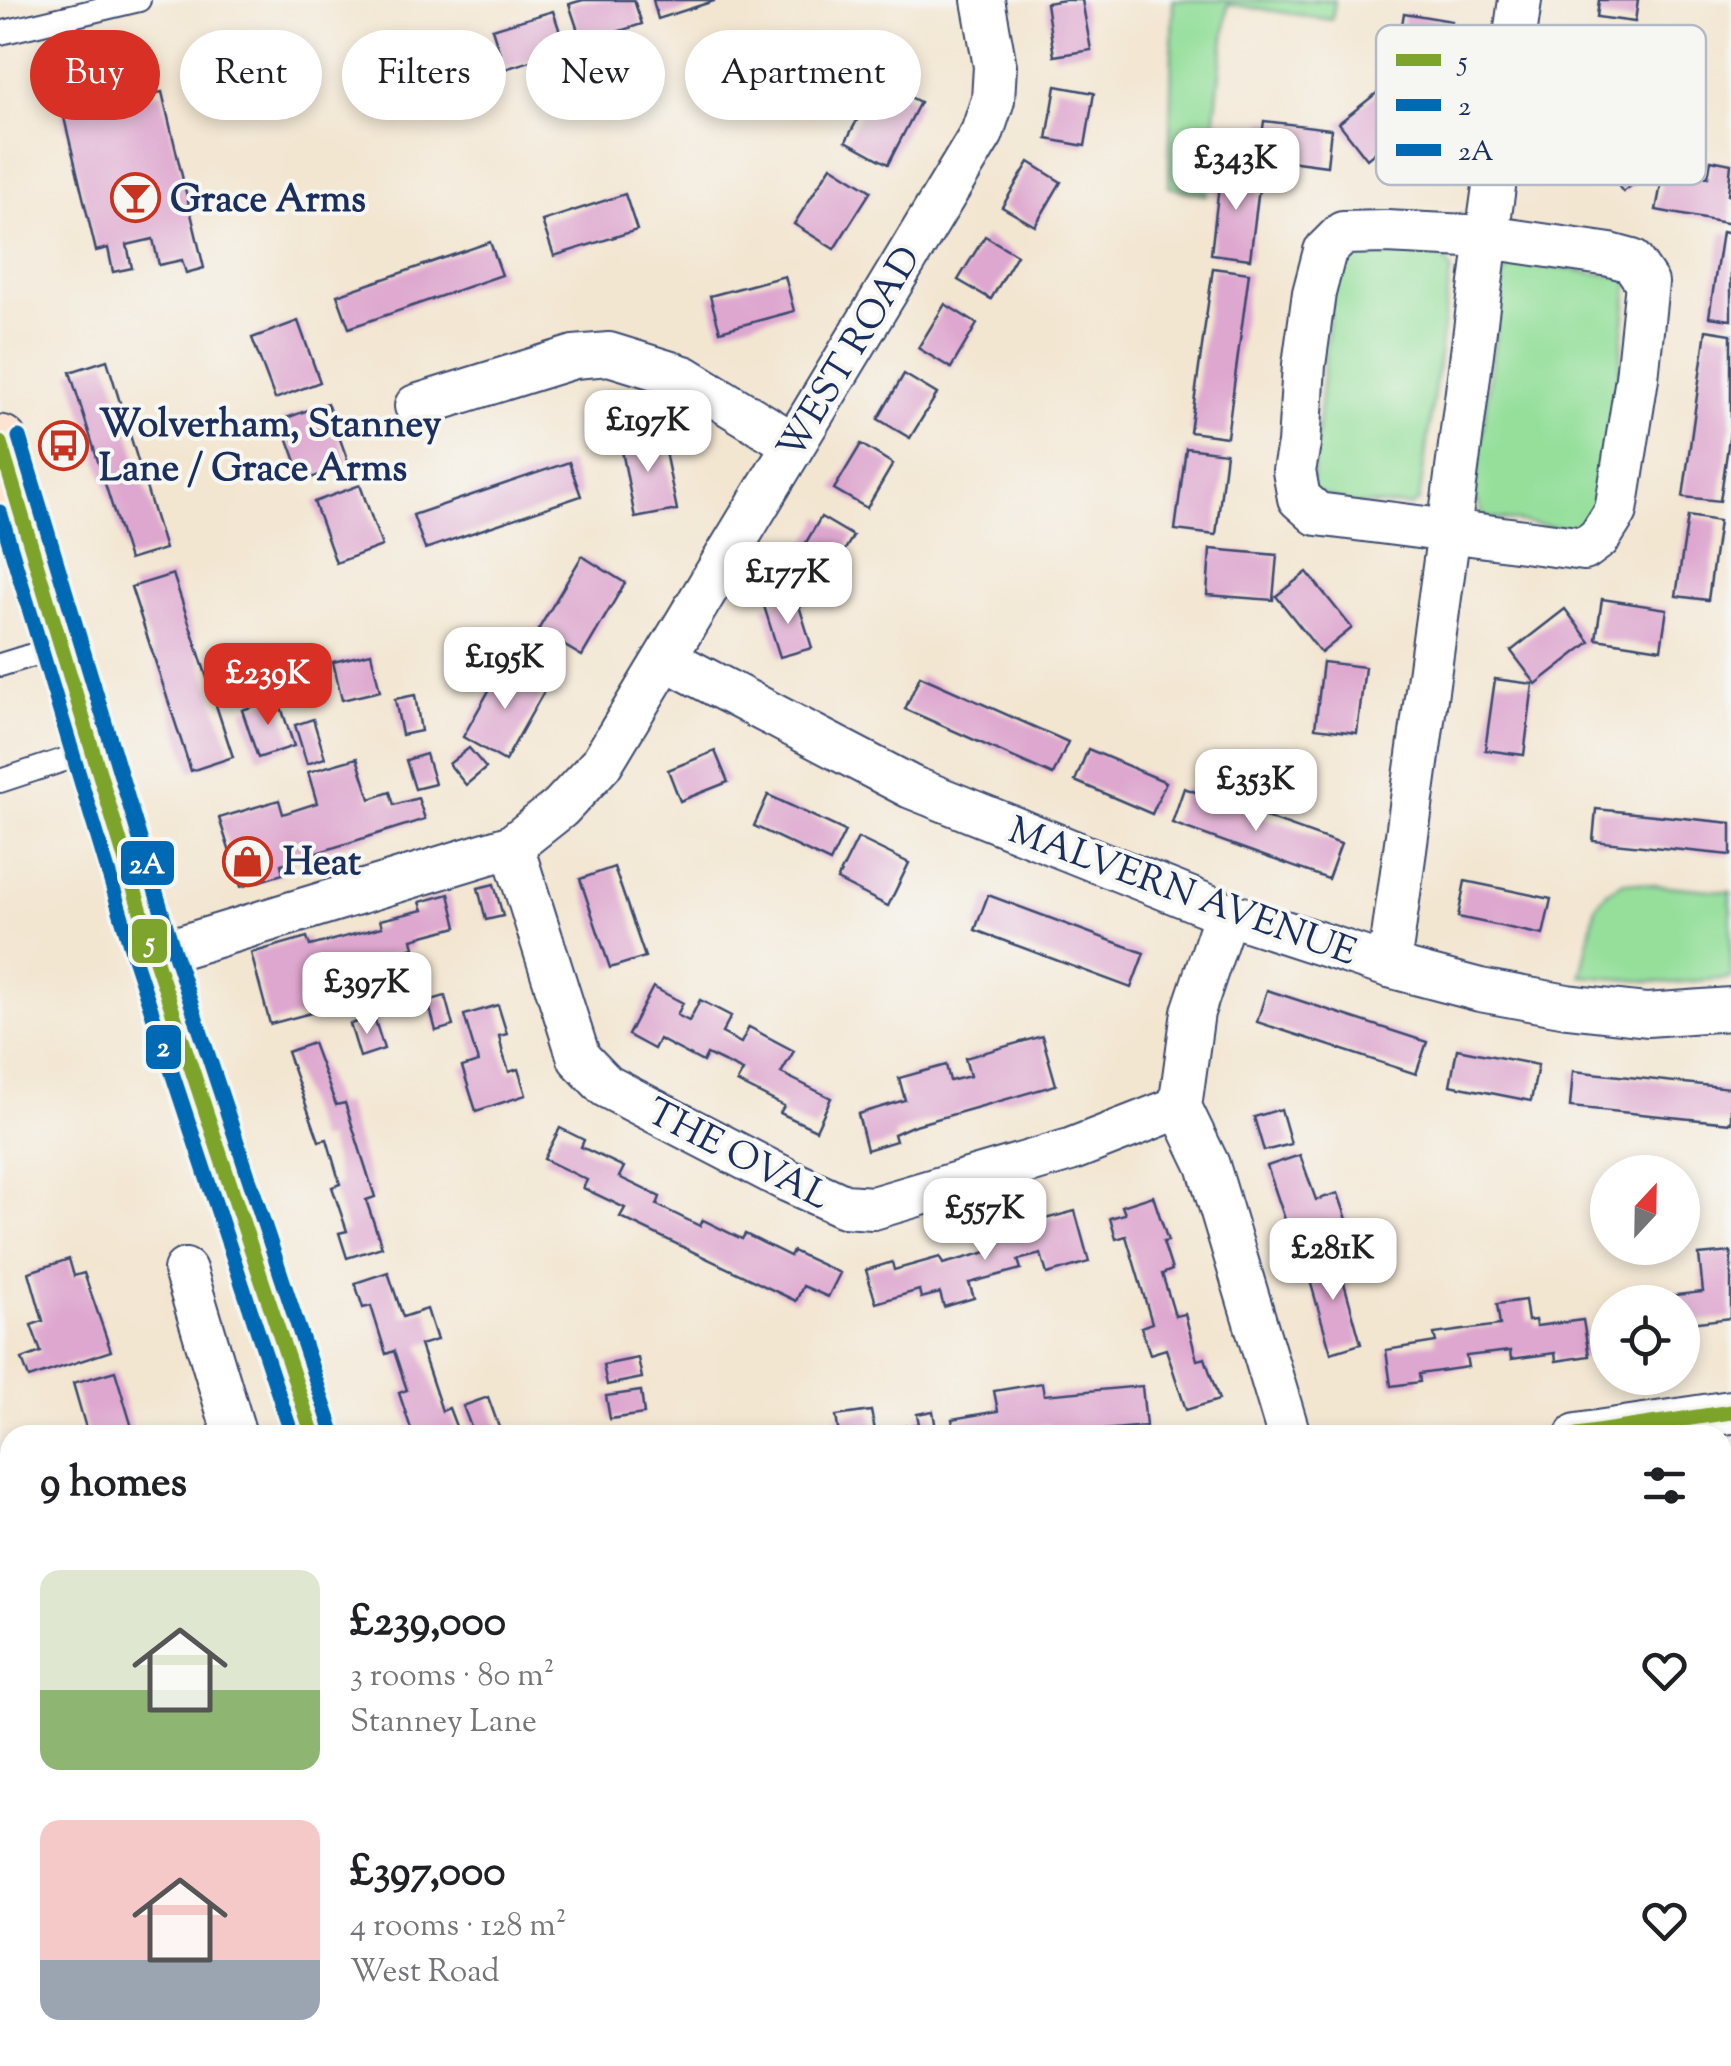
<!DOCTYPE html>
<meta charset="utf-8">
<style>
:root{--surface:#fff;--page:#f6f6f6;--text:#202124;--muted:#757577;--accent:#d93025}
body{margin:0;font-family:"Sorts Mill Goudy",serif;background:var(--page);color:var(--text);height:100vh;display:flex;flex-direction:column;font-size:38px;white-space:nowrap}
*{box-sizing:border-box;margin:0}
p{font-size:32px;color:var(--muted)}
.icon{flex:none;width:55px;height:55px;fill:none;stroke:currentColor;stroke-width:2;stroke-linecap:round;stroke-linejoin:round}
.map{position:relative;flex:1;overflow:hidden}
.sheet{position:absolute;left:0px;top:1425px;width:1732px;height:642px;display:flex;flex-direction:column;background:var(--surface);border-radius:30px 30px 0 0;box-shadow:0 5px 15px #0003}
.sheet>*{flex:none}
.banner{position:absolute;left:30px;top:30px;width:1000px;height:90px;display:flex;gap:20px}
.needle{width:65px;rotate:22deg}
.fabs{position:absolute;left:1590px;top:1155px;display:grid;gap:20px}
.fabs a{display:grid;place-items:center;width:110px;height:110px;border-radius:50%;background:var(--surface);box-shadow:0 5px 15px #0003;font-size:50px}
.price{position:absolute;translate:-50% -85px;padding:0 22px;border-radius:20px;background:#fff;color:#222;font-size:32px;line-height:65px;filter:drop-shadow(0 2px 5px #0008)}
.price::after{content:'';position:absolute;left:50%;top:60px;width:30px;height:22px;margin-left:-15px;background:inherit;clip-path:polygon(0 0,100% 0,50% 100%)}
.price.active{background:var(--accent);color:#fff}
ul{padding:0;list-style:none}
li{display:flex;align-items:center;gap:30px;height:250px;padding:0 40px}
li span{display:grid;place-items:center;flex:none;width:280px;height:200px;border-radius:20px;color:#555}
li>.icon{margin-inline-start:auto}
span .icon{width:120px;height:120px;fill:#fffc;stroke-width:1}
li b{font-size:42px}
h2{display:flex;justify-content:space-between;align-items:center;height:120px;padding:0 40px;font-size:42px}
.tag{padding:0 35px;border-radius:45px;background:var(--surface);box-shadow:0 5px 15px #0003;font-size:35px;line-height:90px}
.tag.active{background:var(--accent);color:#fff}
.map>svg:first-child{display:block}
</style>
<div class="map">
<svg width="1731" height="2066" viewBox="0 0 1731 2066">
<rect width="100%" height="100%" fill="#f6f6f2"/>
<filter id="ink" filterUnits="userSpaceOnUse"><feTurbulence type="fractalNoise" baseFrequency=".01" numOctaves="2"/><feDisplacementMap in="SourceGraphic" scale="20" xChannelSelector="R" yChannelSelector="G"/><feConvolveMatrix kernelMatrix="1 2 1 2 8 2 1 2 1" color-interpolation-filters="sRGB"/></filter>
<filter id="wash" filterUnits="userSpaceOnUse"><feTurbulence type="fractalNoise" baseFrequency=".0048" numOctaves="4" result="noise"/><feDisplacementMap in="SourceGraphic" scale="40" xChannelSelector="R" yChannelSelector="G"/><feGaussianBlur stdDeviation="2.25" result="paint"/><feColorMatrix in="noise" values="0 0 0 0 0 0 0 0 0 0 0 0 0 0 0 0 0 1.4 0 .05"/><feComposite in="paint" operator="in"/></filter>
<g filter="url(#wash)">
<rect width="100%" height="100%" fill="#f3e6d1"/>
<g fill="#95df9b" stroke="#58877c" stroke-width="2.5">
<polygon points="1173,0 1335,0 1332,20 1228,4 1206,195 1169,187"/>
<polygon points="1403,248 1444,258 1451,269 1419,501 1410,506 1352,504 1311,490 1335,263 1348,249"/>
<polygon points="1519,262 1629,278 1604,509 1589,532 1484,517 1474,494 1503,274"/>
<polygon points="1624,882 1731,892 1731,978 1672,983 1581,976 1596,906 1607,892"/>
<polygon points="0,1493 10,1524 10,1705 0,1707"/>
<polygon points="1731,1661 1731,2066 1358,2066 1356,2058 1722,2058 1722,1662"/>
</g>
<g id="blocks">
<g fill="#dea7cf">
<polygon points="583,0 634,0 642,24 582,43 569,4"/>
<polygon points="653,0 714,0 714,1 658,19"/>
<polygon points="1065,0 1082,0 1091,50 1054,56 1046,3"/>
<polygon points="1599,0 1638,0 1635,22 1597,17"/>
<polygon points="553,11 566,50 505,69 492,29"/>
<polygon points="1404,13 1452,21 1442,86 1393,79"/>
<polygon points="135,61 143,96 162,92 204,268 186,273 182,260 159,265 153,239 127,245 132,268 113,272 108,248 96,251 55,80"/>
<polygon points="878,81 920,102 888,164 846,141"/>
<polygon points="1388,84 1416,119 1367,159 1339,123"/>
<polygon points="1056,86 1094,93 1085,146 1047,139"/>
<polygon points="1615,112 1657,166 1623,192 1581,137"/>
<polygon points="1264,121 1331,129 1327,166 1259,157"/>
<polygon points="1711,160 1731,164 1728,195 1731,196 1731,224 1656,210 1664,169 1708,177"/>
<polygon points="1029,162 1061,182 1035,226 1002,207"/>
<polygon points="831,166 871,191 834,249 794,224"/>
<polygon points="1221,168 1261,172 1250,259 1211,254"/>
<polygon points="625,194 637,230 554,256 542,221"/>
<polygon points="1722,232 1731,234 1731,320 1709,317"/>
<polygon points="985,236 1017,255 991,299 958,280"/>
<polygon points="490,242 502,275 349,328 337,295"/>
<polygon points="1213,268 1249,273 1227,437 1190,432"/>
<polygon points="785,276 794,311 720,331 710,296"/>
<polygon points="945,304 977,324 951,368 918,348"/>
<polygon points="298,321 320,382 275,399 252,338"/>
<polygon points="1706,330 1731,334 1731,425 1720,501 1683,497"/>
<polygon points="107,360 165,549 129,560 70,372"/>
<polygon points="904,374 937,394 910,438 878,419"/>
<polygon points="327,403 349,464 303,481 281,420"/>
<polygon points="661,432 677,510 635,518 620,440"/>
<polygon points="861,444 893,464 867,508 834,489"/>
<polygon points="1186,448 1226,453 1216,535 1175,530"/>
<polygon points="569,462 581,496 425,549 413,515"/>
<polygon points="360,485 382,546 336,563 314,502"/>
<polygon points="1688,516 1719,521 1708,600 1676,596"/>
<polygon points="821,517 853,536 827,581 795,561"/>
<polygon points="1210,549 1277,555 1273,600 1207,595"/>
<polygon points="582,556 625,583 582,656 538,630"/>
<polygon points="1307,572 1352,628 1321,653 1276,596"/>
<polygon points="173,574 233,757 191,771 131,587"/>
<polygon points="796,596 812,648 780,657 764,606"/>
<polygon points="1602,599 1667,609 1661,649 1596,639"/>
<polygon points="1565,609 1590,642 1536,684 1511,651"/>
<polygon points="371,653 380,691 342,700 333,662"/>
<polygon points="505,662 547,686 505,761 463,737"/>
<polygon points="1323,662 1365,667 1357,733 1315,728"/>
<polygon points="920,676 1068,742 1053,775 905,709"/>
<polygon points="1495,679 1533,684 1524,755 1485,750"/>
<polygon points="415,695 421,731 402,735 395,699"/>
<polygon points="278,698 294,746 258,758 242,710"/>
<polygon points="313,719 325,758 307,764 295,725"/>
<polygon points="469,748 486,768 466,785 449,764"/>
<polygon points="1088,749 1166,782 1152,814 1075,781"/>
<polygon points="715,751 728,782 680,801 668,770"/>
<polygon points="426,754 435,784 415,789 406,760"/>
<polygon points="357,758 370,799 390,792 394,805 418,798 425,819 281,864 283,874 241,887 219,818 279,800 283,814 317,803 308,772"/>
<polygon points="1184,788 1341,844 1328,879 1172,823"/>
<polygon points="768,795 845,831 830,862 754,826"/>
<polygon points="1596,809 1731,823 1731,855 1593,841"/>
<polygon points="858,838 909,863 888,906 837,880"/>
<polygon points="614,867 645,957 610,968 580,879"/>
<polygon points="1465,881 1551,899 1543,935 1458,917"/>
<polygon points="494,884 503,916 486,920 478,888"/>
<polygon points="449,894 457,927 412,939 414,948 369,959 371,970 350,976 356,1001 270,1024 251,953 307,937 310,946 382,927 380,920 423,910 420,902"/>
<polygon points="988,895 1144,953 1131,988 975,930"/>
<polygon points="653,987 683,1003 677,1015 689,1021 700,1000 731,1016 722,1033 741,1043 749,1027 794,1051 781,1073 831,1098 816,1130 780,1113 784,1106 737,1082 743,1071 707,1054 703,1062 659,1039 654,1049 628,1035"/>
<polygon points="1267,990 1427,1042 1416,1074 1257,1022"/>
<polygon points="445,996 453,1026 436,1031 428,1001"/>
<polygon points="498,1005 507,1034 499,1036 503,1054 509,1072 518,1069 526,1095 476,1111 462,1067 478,1062 464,1015"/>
<polygon points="374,1017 384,1049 360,1057 350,1024"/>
<polygon points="1042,1036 1056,1085 912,1126 894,1134 896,1141 867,1150 858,1114 905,1100 899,1078 946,1065 950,1081 970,1076 965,1058"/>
<polygon points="313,1043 336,1105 345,1103 375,1197 366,1200 382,1247 347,1258 339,1233 347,1231 332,1187 340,1184 327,1139 319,1141 287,1052"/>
<polygon points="1457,1049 1538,1065 1531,1101 1450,1085"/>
<polygon points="1573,1071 1731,1088 1731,1123 1570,1107"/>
<polygon points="1281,1109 1291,1144 1264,1151 1254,1117"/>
<polygon points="560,1128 584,1140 581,1147 624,1167 619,1177 660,1197 657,1205 700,1226 703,1220 742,1239 745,1234 790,1256 793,1251 840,1273 828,1297 803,1286 796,1301 620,1217 625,1208 583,1188 587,1180 544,1159"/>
<polygon points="1300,1155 1316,1200 1338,1193 1352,1234 1296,1252 1267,1166"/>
<polygon points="1153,1196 1168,1241 1163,1242 1172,1270 1162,1274 1169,1296 1175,1316 1185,1314 1197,1360 1205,1358 1219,1400 1186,1410 1166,1349 1150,1354 1141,1327 1152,1323 1126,1236 1116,1239 1110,1218 1125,1214 1122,1206"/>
<polygon points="1075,1211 1089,1262 1047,1274 1041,1254 1018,1260 1021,1269 969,1283 974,1298 944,1307 940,1293 921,1298 919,1290 876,1303 866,1270 892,1262 894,1270 940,1257 943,1264 987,1252 984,1243 1029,1232 1026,1224"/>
<polygon points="1731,1252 1731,1318 1690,1323 1691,1330 1682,1331 1682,1302 1659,1302 1658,1297 1703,1292 1699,1255"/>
<polygon points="1336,1254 1361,1344 1331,1353 1305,1263"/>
<polygon points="69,1259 74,1276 84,1273 111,1351 29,1378 22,1359 41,1352 31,1325 43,1321 29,1272"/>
<polygon points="388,1272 403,1317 427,1309 437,1340 420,1345 442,1411 449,1408 457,1429 440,1435 413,1435 399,1393 407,1390 394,1351 386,1354 371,1306 363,1308 355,1283"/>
<polygon points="1525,1300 1528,1321 1535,1320 1536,1326 1583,1320 1589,1356 1556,1361 1555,1353 1511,1359 1510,1351 1466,1356 1468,1367 1419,1374 1420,1382 1391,1386 1386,1350 1436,1342 1434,1334 1500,1325 1497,1304"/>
<polygon points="638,1358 642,1378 607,1385 603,1365"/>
<polygon points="115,1371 134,1434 88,1435 73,1383"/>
<polygon points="1042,1383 1044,1395 1142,1386 1146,1426 1049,1435 1049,1424 1028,1429 1029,1435 955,1435 952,1419 998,1411 994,1391"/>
<polygon points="641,1391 644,1414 610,1419 606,1396"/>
<polygon points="488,1397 501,1433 474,1435 463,1406"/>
<polygon points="871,1411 875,1430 919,1424 917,1414 933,1411 937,1435 839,1435 836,1416"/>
<polygon points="1731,1542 1731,1579 1722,1580 1722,1544"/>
<rect x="0" y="1794" width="10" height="57"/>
<polygon points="102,2058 163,2058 157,2066 96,2066"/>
<polygon points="312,2058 357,2058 359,2066 314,2066"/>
<polygon points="726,2058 768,2058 769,2062 754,2066 728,2066"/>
<polygon points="1216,2058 1356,2058 1358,2066 1218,2066"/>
</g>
</g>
</g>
<g filter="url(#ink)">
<use href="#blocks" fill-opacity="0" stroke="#3b4a6f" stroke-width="2.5"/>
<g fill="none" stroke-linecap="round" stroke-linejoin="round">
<defs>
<g id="service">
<polyline points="0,33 139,0"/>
<polyline points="0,665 62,646"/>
<polyline points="0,781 91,751"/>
</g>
<g id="minor">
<polygon points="1487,237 1610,255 1632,261 1647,283 1637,378 1616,511 1599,538 1584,549 1449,531"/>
<polyline points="416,406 574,357 609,354 684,377 792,443"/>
<polyline points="666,659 911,787 1226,913 1389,966 1480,990 1567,1006 1647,1015 1731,1009"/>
<polyline points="512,846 579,1058 606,1086 789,1181 844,1206 873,1208 1070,1150 1180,1107"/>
<polyline points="1226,913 1193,1012 1180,1107 1208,1165 1289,1435"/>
<polyline points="154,955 512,846 560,808 601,764 982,133 993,100 995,66 983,0"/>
<polyline points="1389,966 1449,531 1317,514 1299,498 1294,471 1299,444 1304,365 1314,293 1325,251 1343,233 1386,232 1487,237 1520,0"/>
<polyline points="185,1270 235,1435"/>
<polyline points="1577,1435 1731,1412"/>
<polyline points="0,1999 10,1995"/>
<polyline points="420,2058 422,2066"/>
<polyline points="581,2058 583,2066"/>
<polyline points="1130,2058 1131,2066"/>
</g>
<g id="secondary">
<polyline points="0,443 154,955 313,1435"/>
<polyline points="492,2058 495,2066"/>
</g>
</defs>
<use href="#service" stroke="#3b4a6f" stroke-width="26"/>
<use href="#minor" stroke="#3b4a6f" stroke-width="46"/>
<use href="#secondary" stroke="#3b4a6f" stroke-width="59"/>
<use href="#service" stroke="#fff" stroke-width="22"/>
<use href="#minor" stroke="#fff" stroke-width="42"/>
<use href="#secondary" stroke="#fde4d1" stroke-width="55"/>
<defs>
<g id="bus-1">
<polyline points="0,443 154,955 313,1435"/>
<polyline points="1577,1435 1731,1412"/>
</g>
<polyline id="bus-2" points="0,512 135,961 292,1435"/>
<polyline id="bus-3" points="19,437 173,949 332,1429"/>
</defs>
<use href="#bus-1" stroke="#f6f6f2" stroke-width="22"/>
<use href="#bus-2" stroke="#f6f6f2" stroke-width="22"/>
<use href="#bus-3" stroke="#f6f6f2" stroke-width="22"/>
<use href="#bus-1" stroke="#7da42c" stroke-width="15"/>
<use href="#bus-2" stroke="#0069b4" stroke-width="15"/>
<use href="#bus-3" stroke="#0069b4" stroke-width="15"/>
</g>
</g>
<defs>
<symbol id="bar-ring" viewBox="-11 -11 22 22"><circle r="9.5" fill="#f6f6f2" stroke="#c8321e" stroke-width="1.5"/><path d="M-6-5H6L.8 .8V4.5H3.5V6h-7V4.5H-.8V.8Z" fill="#c8321e"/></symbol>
<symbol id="bus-ring" viewBox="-11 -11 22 22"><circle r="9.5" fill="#f6f6f2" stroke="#c8321e" stroke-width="1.5"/><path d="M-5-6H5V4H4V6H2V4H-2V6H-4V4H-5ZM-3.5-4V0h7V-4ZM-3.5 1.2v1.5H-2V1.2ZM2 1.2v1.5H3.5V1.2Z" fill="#c8321e"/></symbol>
<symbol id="shop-ring" viewBox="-11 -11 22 22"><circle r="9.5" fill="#f6f6f2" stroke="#c8321e" stroke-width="1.5"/><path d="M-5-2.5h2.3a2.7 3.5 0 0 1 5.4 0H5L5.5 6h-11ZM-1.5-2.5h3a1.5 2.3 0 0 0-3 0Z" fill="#c8321e"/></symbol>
</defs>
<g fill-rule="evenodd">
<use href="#bar-ring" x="108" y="170" width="55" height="55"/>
<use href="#bus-ring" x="36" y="418" width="55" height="55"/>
<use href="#shop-ring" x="220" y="834" width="55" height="55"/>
</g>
<g text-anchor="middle" stroke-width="8" stroke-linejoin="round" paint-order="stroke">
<g font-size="38" font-weight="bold" fill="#1b2f5e" stroke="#f6f6f2" text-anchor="start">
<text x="170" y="211">Grace Arms</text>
<text x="99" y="436">Wolverham, Stanney<tspan x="99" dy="44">Lane / Grace Arms</tspan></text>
<text x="283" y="874">Heat</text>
</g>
<g font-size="38" fill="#1b2f5e" stroke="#f6f6f2">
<text transform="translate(848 352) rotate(-59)" y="13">WEST ROAD</text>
<text transform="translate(1183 890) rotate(20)" y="13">MALVERN AVENUE</text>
<text transform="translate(739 1153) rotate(27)" y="13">THE OVAL</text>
</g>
</g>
<rect x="1376" y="25" width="330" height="160" rx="15" fill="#f6f6f2" stroke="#b4bac6" stroke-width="2.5"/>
<rect x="1396" y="54" width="45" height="12" fill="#7da42c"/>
<rect x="1396" y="99" width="45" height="12" fill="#0069b4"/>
<rect x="1396" y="144" width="45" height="12" fill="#0069b4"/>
<g font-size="28" fill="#1b2f5e">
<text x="1458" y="70">5</text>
<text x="1458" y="115">2</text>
<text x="1458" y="160">2A</text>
</g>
<g stroke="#f6f6f2" stroke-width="4">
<rect x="119" y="839" width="57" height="48" rx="10" fill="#0069b4"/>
<rect x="130" y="917" width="39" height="48" rx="10" fill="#7da42c"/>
<rect x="144" y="1023" width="39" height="48" rx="10" fill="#0069b4"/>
</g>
<g font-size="28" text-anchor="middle" font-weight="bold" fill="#fff">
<text x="147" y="873">2A</text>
<text x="150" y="951">5</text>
<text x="163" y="1056">2</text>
</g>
</svg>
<div class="fabs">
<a><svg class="needle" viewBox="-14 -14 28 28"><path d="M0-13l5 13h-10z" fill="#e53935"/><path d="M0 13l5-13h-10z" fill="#757577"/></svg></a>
<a><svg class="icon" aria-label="locate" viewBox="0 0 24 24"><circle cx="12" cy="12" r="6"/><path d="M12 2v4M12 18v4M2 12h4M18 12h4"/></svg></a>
</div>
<b class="price" style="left:1236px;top:213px">£343K</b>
<b class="price" style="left:648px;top:475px">£197K</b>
<b class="price" style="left:788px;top:627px">£177K</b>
<b class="price" style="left:505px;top:712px">£195K</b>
<b class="price active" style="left:268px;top:728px">£239K</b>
<b class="price" style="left:1256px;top:834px">£353K</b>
<b class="price" style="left:367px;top:1037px">£397K</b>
<b class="price" style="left:985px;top:1263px">£557K</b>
<b class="price" style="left:1333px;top:1303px">£281K</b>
<div class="banner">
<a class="tag active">Buy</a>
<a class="tag">Rent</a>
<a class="tag">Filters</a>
<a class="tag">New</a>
<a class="tag">Apartment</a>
</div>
<section class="sheet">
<h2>9 homes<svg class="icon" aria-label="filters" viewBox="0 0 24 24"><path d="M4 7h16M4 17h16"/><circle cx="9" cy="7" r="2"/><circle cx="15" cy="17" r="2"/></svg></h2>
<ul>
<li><span style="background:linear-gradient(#dfe7d0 60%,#8fb573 0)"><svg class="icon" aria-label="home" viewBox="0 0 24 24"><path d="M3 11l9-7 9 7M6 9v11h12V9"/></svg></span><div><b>£239,000</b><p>3 rooms · 80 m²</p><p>Stanney Lane</p></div><svg class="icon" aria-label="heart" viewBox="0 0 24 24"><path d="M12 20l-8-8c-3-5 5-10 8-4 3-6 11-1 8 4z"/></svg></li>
<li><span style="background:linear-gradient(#f6c9c9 70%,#9aa5b1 0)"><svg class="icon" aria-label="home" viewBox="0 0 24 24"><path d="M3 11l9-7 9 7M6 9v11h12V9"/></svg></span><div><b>£397,000</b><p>4 rooms · 128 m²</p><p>West Road</p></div><svg class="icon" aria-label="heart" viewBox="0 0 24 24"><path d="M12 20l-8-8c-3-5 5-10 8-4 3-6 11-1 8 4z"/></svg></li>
</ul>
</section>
</div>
